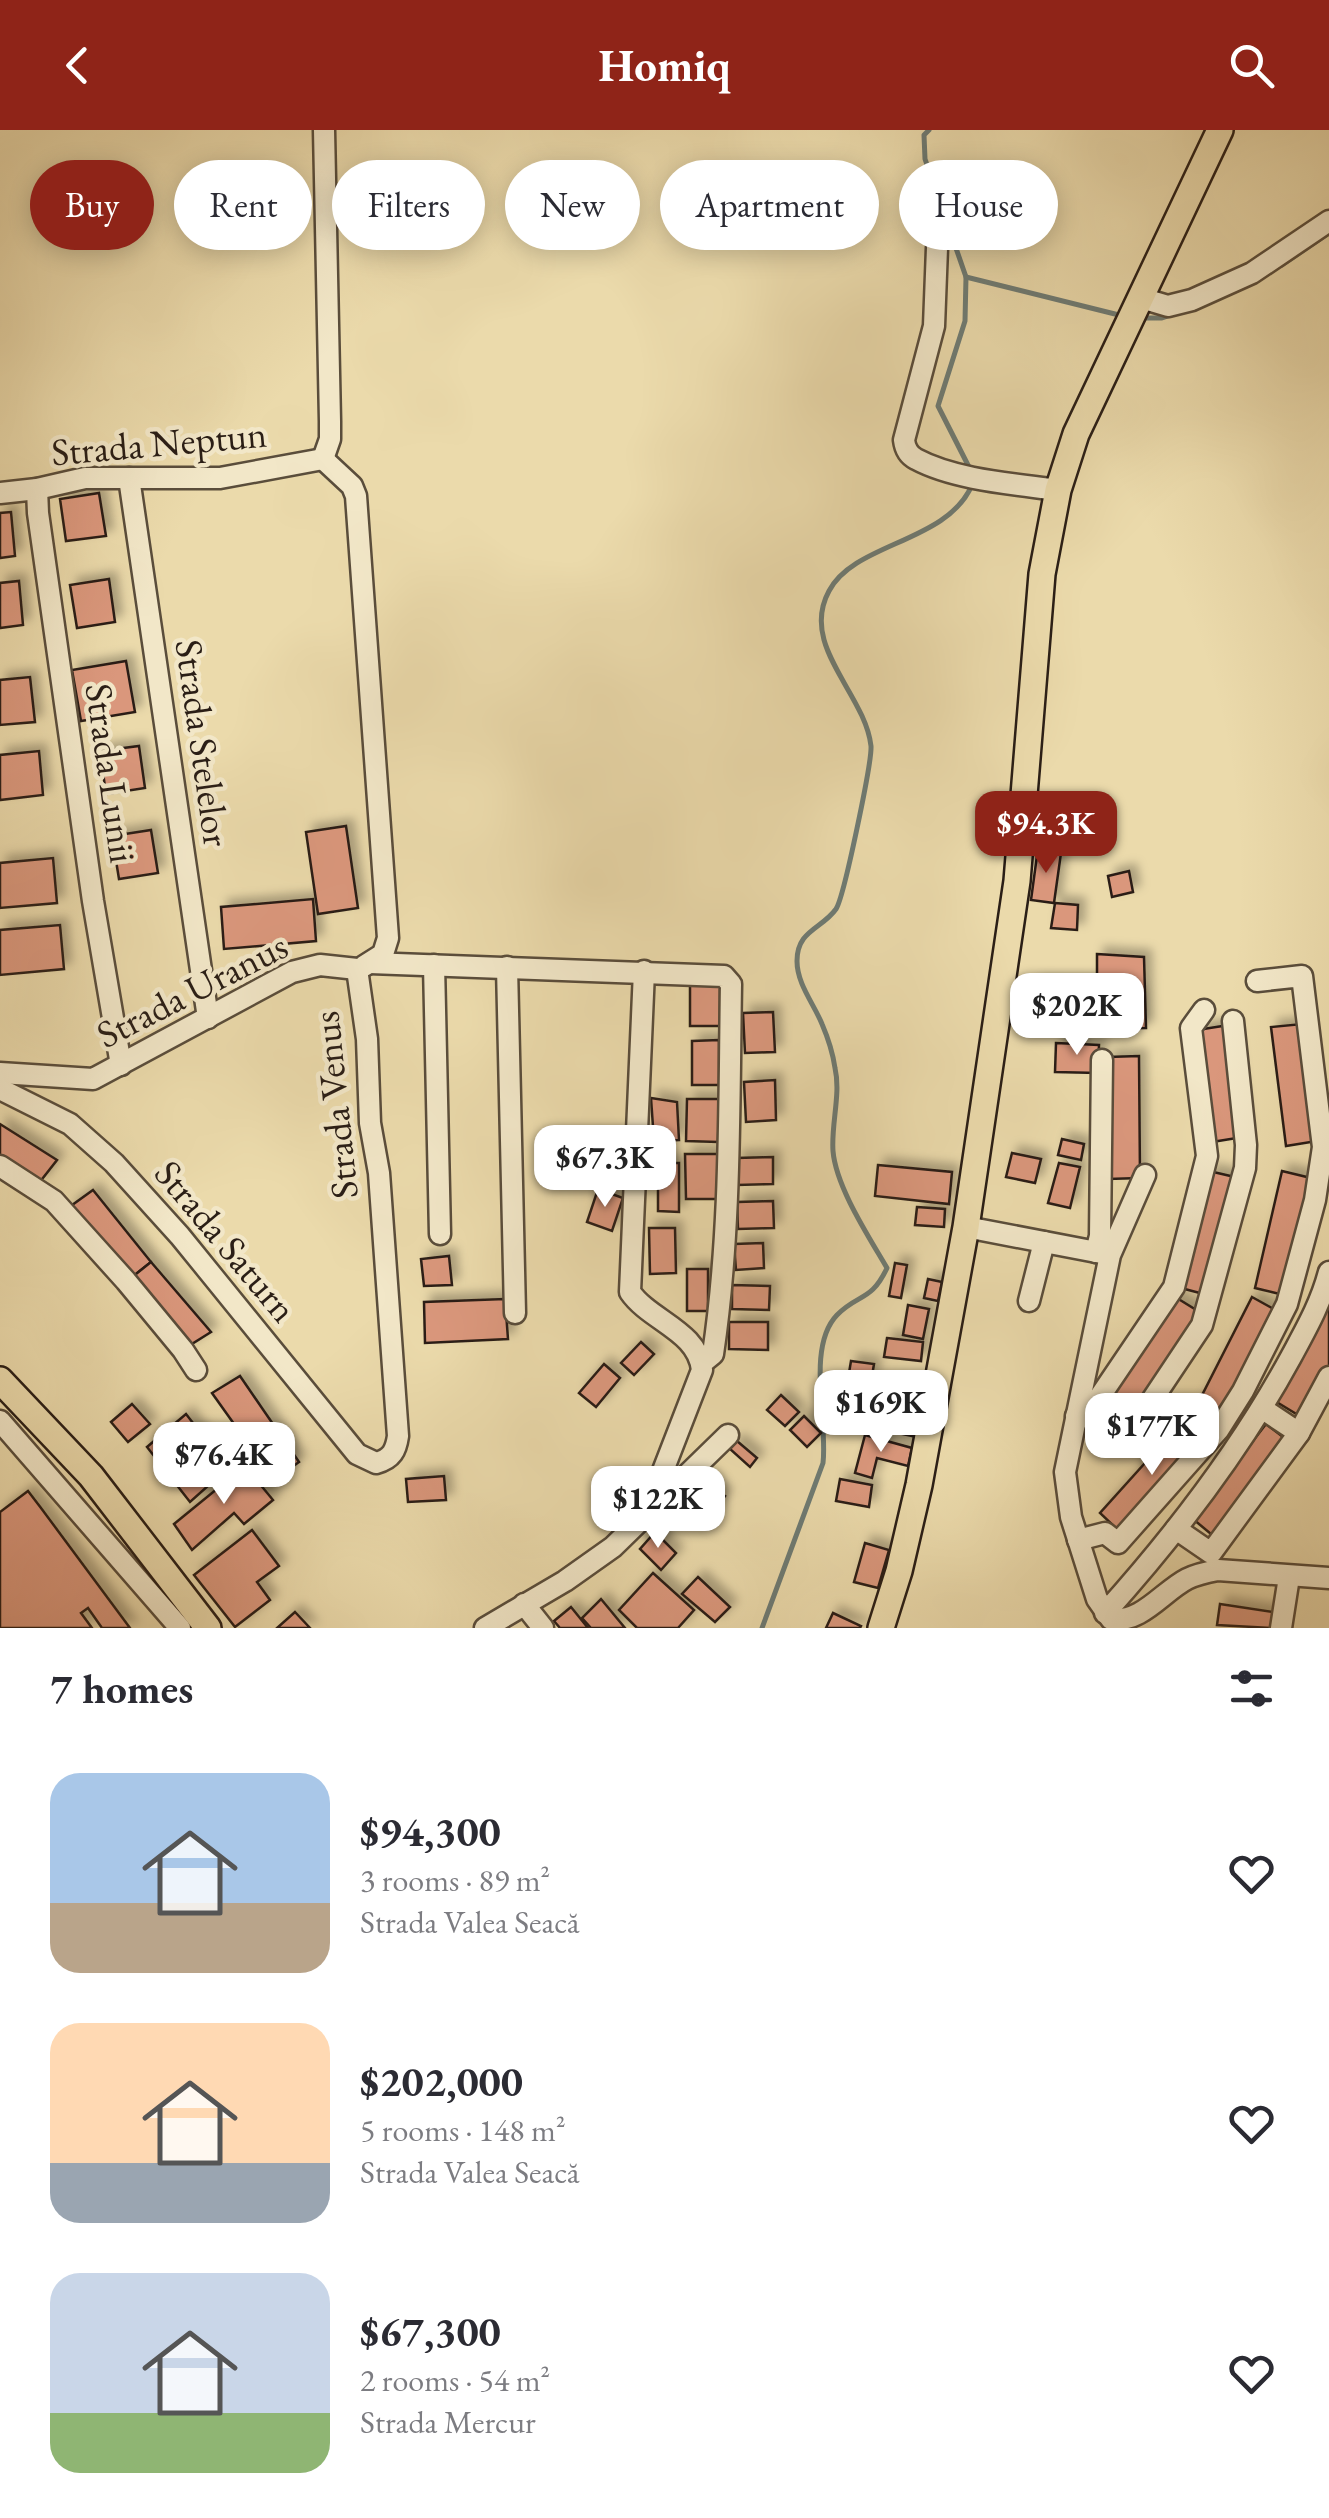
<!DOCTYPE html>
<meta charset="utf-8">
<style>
:root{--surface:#fff;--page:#f2f2f3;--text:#2b2b33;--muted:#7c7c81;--accent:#8f2418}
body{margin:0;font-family:"EB Garamond",serif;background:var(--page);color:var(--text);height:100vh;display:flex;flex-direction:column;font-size:38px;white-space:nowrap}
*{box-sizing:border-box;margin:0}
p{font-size:32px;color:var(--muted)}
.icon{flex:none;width:55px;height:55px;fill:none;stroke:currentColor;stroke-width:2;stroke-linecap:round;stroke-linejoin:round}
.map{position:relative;height:1498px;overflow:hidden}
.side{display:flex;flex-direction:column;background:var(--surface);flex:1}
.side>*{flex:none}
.guide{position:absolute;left:30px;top:30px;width:1270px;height:90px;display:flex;gap:20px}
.price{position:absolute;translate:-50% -85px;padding:0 22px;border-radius:20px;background:#fff;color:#222;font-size:32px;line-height:65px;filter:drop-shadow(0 2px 5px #0008)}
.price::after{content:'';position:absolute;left:50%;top:60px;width:30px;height:22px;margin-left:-15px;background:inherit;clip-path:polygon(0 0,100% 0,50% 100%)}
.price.active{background:var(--accent);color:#fff}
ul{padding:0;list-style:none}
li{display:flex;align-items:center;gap:30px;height:250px;padding:0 50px}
li span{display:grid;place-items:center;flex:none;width:280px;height:200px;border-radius:30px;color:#555}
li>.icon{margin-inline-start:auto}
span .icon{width:120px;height:120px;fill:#fffc;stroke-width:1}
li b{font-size:42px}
h2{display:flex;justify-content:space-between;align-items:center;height:120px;padding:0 50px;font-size:42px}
.chip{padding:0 35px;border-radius:45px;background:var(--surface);box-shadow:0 5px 25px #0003;font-size:35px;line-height:90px}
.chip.active{background:var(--accent);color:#fff}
header{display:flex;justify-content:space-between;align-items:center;height:130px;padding:0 50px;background:var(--accent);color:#fff;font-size:45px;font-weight:700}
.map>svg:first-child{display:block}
</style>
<header><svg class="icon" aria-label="back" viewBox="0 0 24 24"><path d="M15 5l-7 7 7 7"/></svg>Homiq<svg class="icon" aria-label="search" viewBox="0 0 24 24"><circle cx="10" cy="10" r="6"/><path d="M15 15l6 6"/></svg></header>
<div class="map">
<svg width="1329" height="1498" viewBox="0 0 1329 1498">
<defs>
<filter id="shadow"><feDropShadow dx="7" dy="-7" stdDeviation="5" flood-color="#0004"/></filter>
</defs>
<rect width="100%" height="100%" fill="#ebdaab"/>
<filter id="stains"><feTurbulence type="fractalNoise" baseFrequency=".002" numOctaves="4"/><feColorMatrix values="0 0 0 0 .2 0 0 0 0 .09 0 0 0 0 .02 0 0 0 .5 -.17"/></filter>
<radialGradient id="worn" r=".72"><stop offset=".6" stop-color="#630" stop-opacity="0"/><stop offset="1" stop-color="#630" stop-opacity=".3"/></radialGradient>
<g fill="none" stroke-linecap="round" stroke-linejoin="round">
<g stroke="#6e7b74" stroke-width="5">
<polyline points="929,0 924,5 925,29 966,147 965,191 938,276 971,341"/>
<polyline points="1282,135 1329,103"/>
<polyline points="966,147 1123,186"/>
<polyline points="1138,188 1162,188 1186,180"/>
<path d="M 762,1498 L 823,1333 C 828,1292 806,1217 837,1185 C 859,1163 871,1172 887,1138 C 869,1107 836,1057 833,1021 C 831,994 841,964 835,938 C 833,924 828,908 822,894 C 814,874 797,854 797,831 C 797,800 822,799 836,779 C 844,767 872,632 871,616 C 865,563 799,516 829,461 C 855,412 947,413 972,355"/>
</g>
</g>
<g fill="#da977b" stroke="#2a1e16" stroke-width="2.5" filter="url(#shadow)">
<polygon points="99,363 106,406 66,411 60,369"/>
<polygon points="11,382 15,426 0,428 0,383"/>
<polygon points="109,449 115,492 77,498 70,455"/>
<polygon points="19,451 23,495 0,498 0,453"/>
<polygon points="126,531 135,582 81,591 72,540"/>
<polygon points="30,547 35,592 0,595 0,550"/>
<polygon points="139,616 145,658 106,664 100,621"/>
<polygon points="39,621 43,665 0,670 0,625"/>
<polygon points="346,696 358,778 318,784 306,702"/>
<polygon points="151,700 158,743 119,749 112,706"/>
<polygon points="1038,718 1061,723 1054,773 1031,770"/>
<polygon points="53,728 57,773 0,778 0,733"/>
<polygon points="1129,741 1133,762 1112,767 1108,746"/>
<polygon points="313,769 316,811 224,819 221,777"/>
<polygon points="1055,773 1078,775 1077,800 1051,798"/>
<polygon points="60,795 64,839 0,845 0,800"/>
<polygon points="1097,824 1144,827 1146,898 1035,900 1036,855 1097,856"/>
<rect x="690" y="854" width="30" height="42"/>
<polygon points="773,882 775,922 745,923 743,883"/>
<polygon points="1302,894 1317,1011 1286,1016 1271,897"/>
<polygon points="1229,895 1243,1007 1212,1012 1197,900"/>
<polygon points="719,910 719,955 692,955 692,911"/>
<polygon points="1056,913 1099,915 1098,943 1055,942"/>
<polygon points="1139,926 1140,1048 1108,1049 1107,927"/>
<polygon points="775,950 776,990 746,992 744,952"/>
<polygon points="651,968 677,972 679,1010 654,1011"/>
<polygon points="687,969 719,969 718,1012 686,1011"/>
<polygon points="0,994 57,1030 39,1053 0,1026"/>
<polygon points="1062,1009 1084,1014 1081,1030 1058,1025"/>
<polygon points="1012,1023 1041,1029 1035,1053 1006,1047"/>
<polygon points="685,1024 719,1024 719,1069 686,1069"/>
<polygon points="589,1026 622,1026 622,1052 589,1051"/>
<polygon points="773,1027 773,1054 737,1055 736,1028"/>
<polygon points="658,1033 679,1033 679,1082 658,1081"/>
<polygon points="1059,1033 1080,1037 1070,1078 1048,1073"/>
<polygon points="878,1035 952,1042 949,1074 875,1066"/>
<polygon points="1209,1041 1239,1048 1211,1166 1181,1158"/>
<polygon points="1282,1041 1315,1049 1288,1166 1255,1158"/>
<polygon points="598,1059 623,1068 612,1101 587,1092"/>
<polygon points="93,1060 151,1132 131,1148 68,1078"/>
<polygon points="773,1071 774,1098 738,1099 737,1072"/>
<polygon points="917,1077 945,1079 944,1097 915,1095"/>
<polygon points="649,1098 675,1098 676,1143 650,1144"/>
<polygon points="763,1113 764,1138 736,1140 734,1114"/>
<polygon points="449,1126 452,1155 424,1156 421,1129"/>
<polygon points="151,1132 211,1202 187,1217 131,1148"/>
<polygon points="895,1133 907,1135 901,1168 889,1166"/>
<rect x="687" y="1139" width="21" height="42"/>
<polygon points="928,1149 942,1152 938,1171 924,1168"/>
<polygon points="732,1155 770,1156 769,1180 732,1179"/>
<polygon points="1172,1165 1201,1183 1137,1286 1108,1268"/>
<polygon points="1252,1167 1279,1182 1223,1290 1196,1277"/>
<polygon points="505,1169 508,1209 425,1213 424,1172"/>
<polygon points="908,1175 929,1179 923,1209 903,1205"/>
<polygon points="1329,1176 1329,1239 1303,1288 1275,1271"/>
<polygon points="729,1192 768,1192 768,1220 729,1219"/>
<polygon points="887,1208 923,1212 921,1231 884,1227"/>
<polygon points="641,1212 654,1224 634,1245 621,1233"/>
<polygon points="851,1231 874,1234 871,1252 848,1249"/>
<polygon points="604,1234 620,1248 596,1277 579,1263"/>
<polygon points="240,1246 299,1332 274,1350 212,1263"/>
<polygon points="781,1265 799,1282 785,1296 767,1280"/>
<polygon points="876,1271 918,1281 912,1306 870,1297"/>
<polygon points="132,1274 150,1294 128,1312 111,1292"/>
<polygon points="186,1284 228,1338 190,1372 147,1317"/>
<polygon points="804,1286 821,1303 807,1317 790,1300"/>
<polygon points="1181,1293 1204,1315 1122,1404 1100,1383"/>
<polygon points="1266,1294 1291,1313 1217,1409 1193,1389"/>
<polygon points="865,1305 912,1318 908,1336 877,1328 872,1348 855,1343"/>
<polygon points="737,1311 757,1328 750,1337 730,1319"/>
<polygon points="245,1336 273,1370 244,1394 234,1383 192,1420 174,1394"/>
<polygon points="444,1346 446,1370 408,1372 406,1349"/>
<polygon points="703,1349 725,1366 712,1384 690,1367"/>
<polygon points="840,1349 872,1355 869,1377 836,1371"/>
<polygon points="28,1361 41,1378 130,1498 102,1498 88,1478 81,1483 92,1498 0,1498 0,1382"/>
<polygon points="252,1400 279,1436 257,1452 270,1470 235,1497 194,1445"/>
<polygon points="655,1402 676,1423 661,1440 640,1419"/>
<polygon points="865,1413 889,1420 878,1458 854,1452"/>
<polygon points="653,1443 694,1480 678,1498 637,1498 619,1480"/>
<polygon points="698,1447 730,1477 715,1492 682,1464"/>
<polygon points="601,1469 625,1498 591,1498 582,1488"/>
<polygon points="1220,1474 1273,1482 1271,1498 1217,1495"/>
<polygon points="571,1477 588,1498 560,1498 554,1491"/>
<polygon points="295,1482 310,1498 277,1498"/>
<polygon points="833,1483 861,1496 860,1498 826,1498"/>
</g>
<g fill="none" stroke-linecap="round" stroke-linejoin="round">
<defs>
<g id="minor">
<path d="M 937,118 L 934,196 L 904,310 C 905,318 908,325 916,329 C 955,350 1015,354 1058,360"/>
<polyline points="1141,168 1168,176 1192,170 1252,143 1329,91"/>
<polyline points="323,329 352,356 356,366 388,808 383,824 364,836"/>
<polyline points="323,329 330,309 330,291 324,0"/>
<polyline points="129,348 208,888"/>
<polyline points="37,359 38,383 93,771 121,935"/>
<polyline points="0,363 37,359 85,348 220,348 323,329"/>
<path d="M 370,833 L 724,846 L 731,854 C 729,975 731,1104 713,1224 L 702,1233"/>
<polyline points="434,835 440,1104"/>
<polyline points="507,837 515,1183"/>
<path d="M 644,841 L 630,1162 C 650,1191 698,1201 702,1240 L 654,1364 L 657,1375"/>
<polyline points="0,943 93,949 292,842 320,835 357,839"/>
<path d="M 0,959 L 70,994 L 114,1033 L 180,1106 L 357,1324 L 376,1333 C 392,1329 396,1320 398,1306 L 379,1043 L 370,993 L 367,909 L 357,839"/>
<polyline points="0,1036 54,1071 126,1151 183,1220 196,1240"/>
<path d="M 1145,1045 L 1110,1125 L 1065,1342 L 1071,1387 L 1097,1469 L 1111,1489 C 1142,1493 1162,1462 1187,1449 C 1197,1444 1207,1442 1218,1440 L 1329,1448"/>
<polyline points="966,1097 1107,1124"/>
<polyline points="1096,1122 1100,1106 1102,930"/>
<polyline points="1029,1171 1044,1112"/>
<polyline points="1263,1279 1299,1303"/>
<polyline points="1076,1286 1136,1294 1202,1195 1245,1038 1246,1015 1233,891"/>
<polyline points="1086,1287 1174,1157 1207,1026 1191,898 1204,880"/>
<polyline points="0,1291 180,1498"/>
<polyline points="1176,1399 1211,1423 1299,1303 1329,1247"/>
<polyline points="1078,1410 1105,1403 1118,1413 1219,1299 1243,1261 1287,1174 1315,1070 1323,1017 1302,846 1257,851"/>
<polyline points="524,1474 543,1498"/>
<path d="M 1105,1483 C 1175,1405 1241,1319 1291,1227 C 1306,1199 1321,1173 1329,1142"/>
<polyline points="485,1498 565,1451 613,1417 728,1305"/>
<polyline points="1281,1498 1289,1447"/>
</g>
<g id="major">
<polyline points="0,1250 91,1346 208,1498"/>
<polyline points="881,1498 899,1441 919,1355 966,1097 1017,751 1042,444 1058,360 1076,304 1220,0"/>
</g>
</defs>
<use href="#minor" stroke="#5a4d3b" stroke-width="25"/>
<use href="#major" stroke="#2a1e16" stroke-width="30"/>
<use href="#minor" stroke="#f2e7c8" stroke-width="20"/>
<use href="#major" stroke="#ebdaab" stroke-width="25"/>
</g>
<g text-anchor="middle" stroke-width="9" stroke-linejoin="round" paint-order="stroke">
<g font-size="38" fill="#2a1e16" stroke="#f2e7c8">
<text transform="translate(159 313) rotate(-5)" y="13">Strada Neptun</text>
<text transform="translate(203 613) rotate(82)" y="13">Strada Stelelor</text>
<text transform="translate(111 643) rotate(82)" y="13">Strada Lunii</text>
<text transform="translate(192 860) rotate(-27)" y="13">Strada Uranus</text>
<text transform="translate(335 975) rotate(-96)" y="13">Strada Venus</text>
<text transform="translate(226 1111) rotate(50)" y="13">Strada Saturn</text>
</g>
</g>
<rect width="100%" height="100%" filter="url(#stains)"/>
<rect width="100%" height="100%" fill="url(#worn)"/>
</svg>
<b class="price active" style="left:1046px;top:746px">$94.3K</b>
<b class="price" style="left:1077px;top:928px">$202K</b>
<b class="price" style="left:605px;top:1080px">$67.3K</b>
<b class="price" style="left:881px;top:1325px">$169K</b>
<b class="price" style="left:1152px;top:1348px">$177K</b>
<b class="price" style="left:224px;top:1377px">$76.4K</b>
<b class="price" style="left:658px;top:1421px">$122K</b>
<div class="guide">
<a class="chip active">Buy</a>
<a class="chip">Rent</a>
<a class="chip">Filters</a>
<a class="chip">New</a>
<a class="chip">Apartment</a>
<a class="chip">House</a>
</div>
</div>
<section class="side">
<h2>7 homes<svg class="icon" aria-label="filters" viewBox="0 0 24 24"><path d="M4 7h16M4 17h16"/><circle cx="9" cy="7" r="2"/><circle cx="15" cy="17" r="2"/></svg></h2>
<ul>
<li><span style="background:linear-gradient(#a9c7e8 65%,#b9a48a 0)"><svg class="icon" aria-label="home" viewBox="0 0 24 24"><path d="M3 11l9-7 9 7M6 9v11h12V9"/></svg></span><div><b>$94,300</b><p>3 rooms · 89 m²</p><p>Strada Valea Seacă</p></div><svg class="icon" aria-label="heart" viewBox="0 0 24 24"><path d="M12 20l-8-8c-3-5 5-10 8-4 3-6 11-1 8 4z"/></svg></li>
<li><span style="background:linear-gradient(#ffd9b3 70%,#9aa5b1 0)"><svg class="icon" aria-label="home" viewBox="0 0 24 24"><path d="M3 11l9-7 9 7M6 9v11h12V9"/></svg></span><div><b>$202,000</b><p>5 rooms · 148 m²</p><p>Strada Valea Seacă</p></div><svg class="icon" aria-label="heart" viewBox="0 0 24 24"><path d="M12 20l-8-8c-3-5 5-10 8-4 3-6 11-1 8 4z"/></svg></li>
<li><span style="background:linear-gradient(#c9d6e8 70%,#8fb573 0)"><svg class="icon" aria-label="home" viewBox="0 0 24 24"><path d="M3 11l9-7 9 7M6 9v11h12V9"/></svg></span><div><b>$67,300</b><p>2 rooms · 54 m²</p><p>Strada Mercur</p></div><svg class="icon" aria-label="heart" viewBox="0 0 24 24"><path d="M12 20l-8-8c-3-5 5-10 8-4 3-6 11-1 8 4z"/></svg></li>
</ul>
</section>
